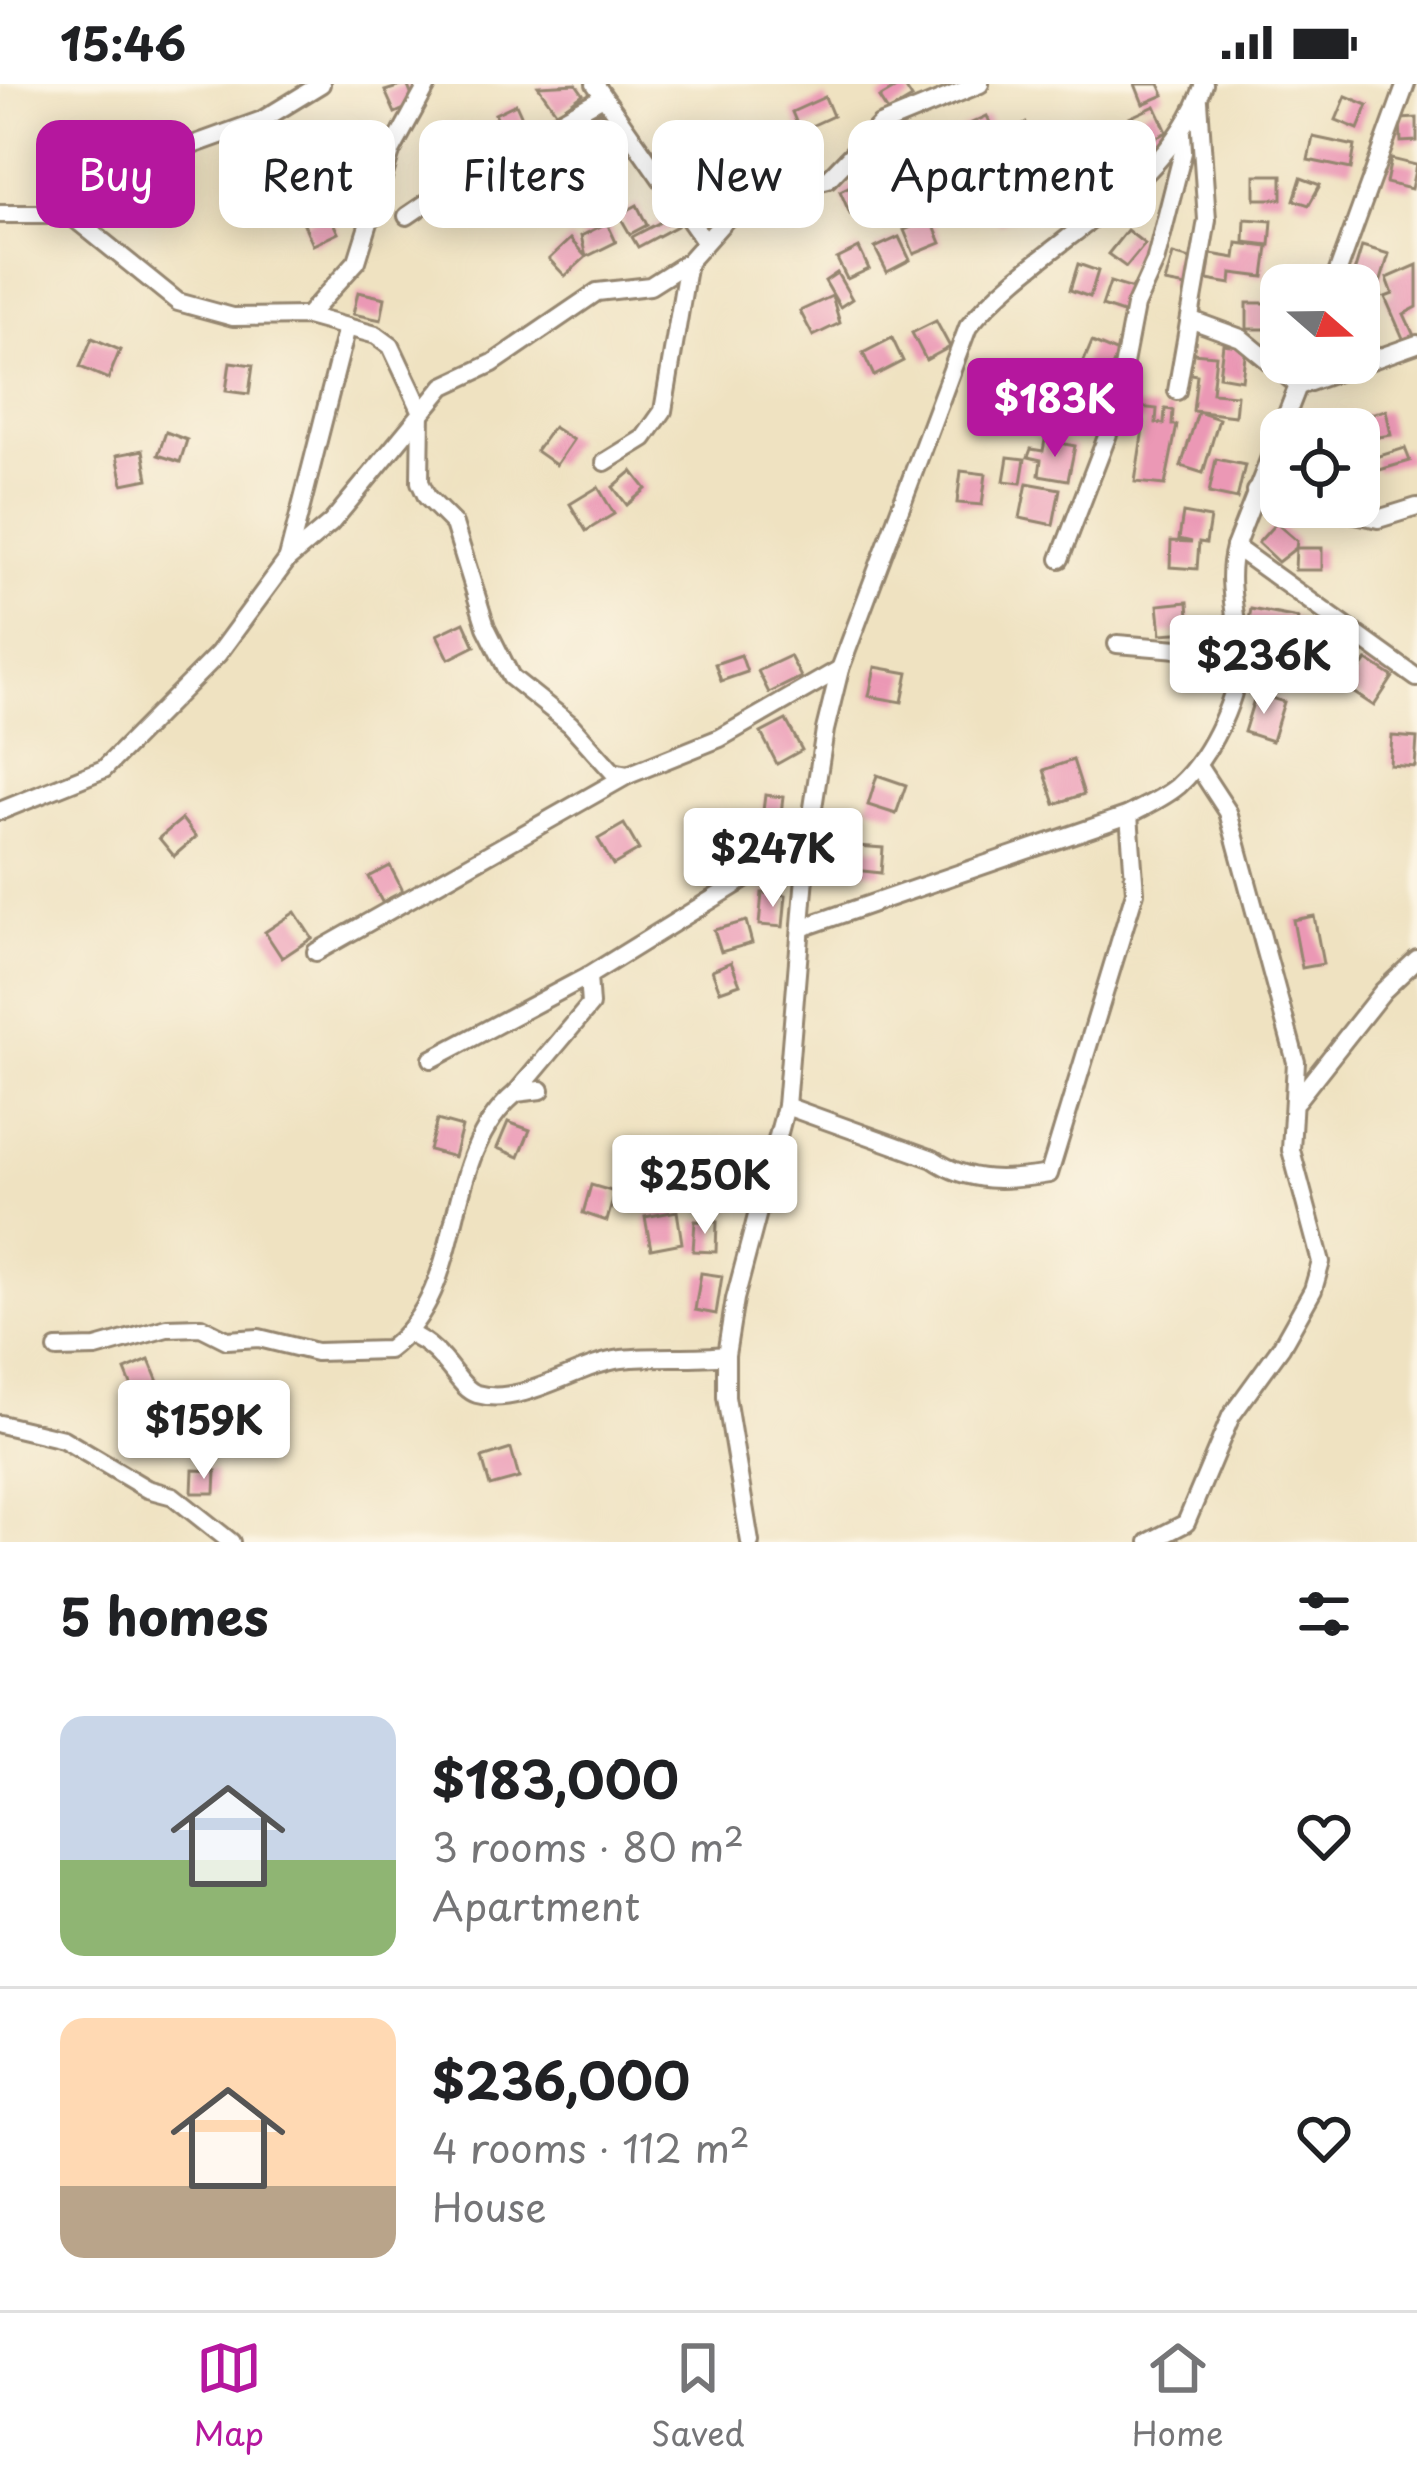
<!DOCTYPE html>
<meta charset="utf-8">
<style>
:root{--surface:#fff;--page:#f2f2f2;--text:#202124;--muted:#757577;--line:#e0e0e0;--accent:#b5179e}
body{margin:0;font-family:"Playpen Sans",sans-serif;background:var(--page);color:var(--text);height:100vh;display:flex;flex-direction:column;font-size:45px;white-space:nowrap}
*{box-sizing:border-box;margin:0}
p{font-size:39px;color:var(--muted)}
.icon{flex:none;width:66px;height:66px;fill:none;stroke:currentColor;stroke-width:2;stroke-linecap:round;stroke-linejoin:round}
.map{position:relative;height:1458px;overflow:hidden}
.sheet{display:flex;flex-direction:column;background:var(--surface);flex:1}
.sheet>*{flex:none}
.top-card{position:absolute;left:36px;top:36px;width:1347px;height:108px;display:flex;gap:24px}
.needle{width:78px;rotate:110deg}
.controls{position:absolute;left:1260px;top:180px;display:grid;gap:24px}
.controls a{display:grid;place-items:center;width:120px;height:120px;border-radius:24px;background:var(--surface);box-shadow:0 6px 30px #0003;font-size:60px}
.price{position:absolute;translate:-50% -102px;padding:0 27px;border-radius:12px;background:#fff;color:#222;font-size:39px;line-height:78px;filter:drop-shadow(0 3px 6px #0008)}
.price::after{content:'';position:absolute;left:50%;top:72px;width:36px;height:27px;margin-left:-18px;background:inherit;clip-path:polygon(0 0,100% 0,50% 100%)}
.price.selected{background:var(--accent);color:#fff}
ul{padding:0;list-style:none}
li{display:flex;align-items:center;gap:36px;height:300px;padding:0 60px}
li+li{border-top:3px solid var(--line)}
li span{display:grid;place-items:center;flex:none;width:336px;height:240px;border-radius:24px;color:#555}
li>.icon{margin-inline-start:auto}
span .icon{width:144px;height:144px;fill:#fffc;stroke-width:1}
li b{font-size:51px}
h2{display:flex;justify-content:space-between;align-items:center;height:144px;padding:0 60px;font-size:51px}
.pill{padding:0 42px;border-radius:24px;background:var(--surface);box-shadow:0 6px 30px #0003;font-size:42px;line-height:108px}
.pill.selected{background:var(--accent);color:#fff}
.status{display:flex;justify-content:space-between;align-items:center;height:84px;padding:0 60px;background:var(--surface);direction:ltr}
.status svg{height:33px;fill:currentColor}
.dock{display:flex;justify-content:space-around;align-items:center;height:168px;border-top:3px solid var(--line);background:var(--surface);font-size:33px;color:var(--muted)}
.dock a{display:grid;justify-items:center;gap:6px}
.dock .selected{color:var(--accent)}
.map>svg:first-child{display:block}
</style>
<div class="status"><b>15:46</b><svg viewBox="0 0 49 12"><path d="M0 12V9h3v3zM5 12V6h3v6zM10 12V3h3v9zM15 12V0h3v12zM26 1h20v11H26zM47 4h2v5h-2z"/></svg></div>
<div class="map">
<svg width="1417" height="1458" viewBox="0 0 1417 1458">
<rect width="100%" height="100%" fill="#fcf5e5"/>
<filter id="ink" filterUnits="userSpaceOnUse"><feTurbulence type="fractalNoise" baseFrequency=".00833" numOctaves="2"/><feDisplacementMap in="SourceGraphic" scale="24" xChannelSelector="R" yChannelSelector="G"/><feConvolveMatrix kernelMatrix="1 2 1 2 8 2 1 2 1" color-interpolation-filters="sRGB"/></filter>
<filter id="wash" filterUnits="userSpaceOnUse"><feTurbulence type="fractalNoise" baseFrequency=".004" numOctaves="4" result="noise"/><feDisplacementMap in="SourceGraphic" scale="48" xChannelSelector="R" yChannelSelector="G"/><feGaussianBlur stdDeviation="2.7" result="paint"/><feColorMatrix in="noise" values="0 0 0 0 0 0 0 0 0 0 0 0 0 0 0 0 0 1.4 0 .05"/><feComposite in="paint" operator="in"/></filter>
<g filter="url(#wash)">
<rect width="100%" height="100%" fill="#efe2c1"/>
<g id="blocks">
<g fill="#eb98b5">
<polygon points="407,0 415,20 395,29 385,7"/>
<polygon points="576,0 583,10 557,29 538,2"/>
<polygon points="903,0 912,14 888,28 879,14"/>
<polygon points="1135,0 1159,0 1164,11 1143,20"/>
<polygon points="1346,12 1368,21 1358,45 1336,36"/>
<polygon points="825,13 833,32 800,47 792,28"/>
<polygon points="516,20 525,40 505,50 495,30"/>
<polygon points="1155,22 1167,48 1141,60 1129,34"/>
<polygon points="600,28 613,51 588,64 577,39"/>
<polygon points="987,32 1000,61 974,74 961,44"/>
<polygon points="1417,34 1417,57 1401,58 1400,35"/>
<polygon points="1026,39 1041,59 1021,73 1007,53"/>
<polygon points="134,53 146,70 121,87 110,70"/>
<polygon points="1313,53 1355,62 1351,85 1308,76"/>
<polygon points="1124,56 1134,74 1109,87 1100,70"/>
<polygon points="610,62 623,82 601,97 588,77"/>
<polygon points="1391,75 1416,81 1411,105 1386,99"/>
<polygon points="990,76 994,85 1009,76 1012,83 975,102 967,90"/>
<polygon points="1037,78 1053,105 1024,123 1019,120 1022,125 999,140 978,108"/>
<polygon points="911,83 926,113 901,125 886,96"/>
<rect x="1255" y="91" width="27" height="24"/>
<polygon points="871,92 881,115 850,130 840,107"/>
<polygon points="164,93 185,104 169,134 148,123"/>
<polygon points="1301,94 1320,101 1309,121 1294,116"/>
<polygon points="1091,98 1101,117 1079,131 1067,111"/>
<polygon points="637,121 647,141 630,150 619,131"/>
<polygon points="328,128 338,149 313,161 304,140"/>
<polygon points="672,132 677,142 638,163 632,153"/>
<polygon points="931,135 941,159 914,170 904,146"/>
<polygon points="1245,135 1272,137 1270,161 1244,158"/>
<polygon points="607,139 616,158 586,173 565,192 549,175 570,155 586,173 581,152"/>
<polygon points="1127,146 1145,160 1126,183 1108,170"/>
<polygon points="899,153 910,176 887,188 875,164"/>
<polygon points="1237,159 1268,163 1264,193 1232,189 1231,200 1207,196 1211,170 1235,174"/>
<polygon points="1362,162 1389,170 1379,203 1352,195"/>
<polygon points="859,164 869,185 847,195 837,175"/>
<polygon points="1173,170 1198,177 1192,204 1165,199"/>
<polygon points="1078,180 1098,187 1090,213 1070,206"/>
<polygon points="1417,181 1417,223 1404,230 1416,256 1406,261 1385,213 1393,210 1387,194"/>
<polygon points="837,189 852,215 840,223 825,197"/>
<polygon points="1110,198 1136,206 1129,231 1102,222"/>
<polygon points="1359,204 1381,211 1367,244 1359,241"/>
<polygon points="358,208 385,214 381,236 353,230"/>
<polygon points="832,212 840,239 813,252 800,227"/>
<rect x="1247" y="219" width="25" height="26"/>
<polygon points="936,237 950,263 926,276 912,249"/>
<polygon points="92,254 120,266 108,295 80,283"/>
<polygon points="892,254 903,277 874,292 863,269"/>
<polygon points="1092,258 1118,269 1107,295 1081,284"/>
<polygon points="1223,260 1246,263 1242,296 1219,292"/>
<polygon points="1192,269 1216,271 1212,309 1237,311 1235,332 1193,327 1197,291 1190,290"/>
<polygon points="230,278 253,281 249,310 226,307"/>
<polygon points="1069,283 1090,297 1075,318 1055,304"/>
<polygon points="1131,322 1157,325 1156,339 1164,340 1165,325 1173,326 1172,341 1177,341 1165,401 1135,398 1144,338 1130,337"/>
<polygon points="1386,326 1391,351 1366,355 1361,332"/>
<polygon points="1198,328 1219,335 1203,389 1181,382"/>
<polygon points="553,343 573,356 556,381 536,367"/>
<polygon points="166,348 187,356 180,378 158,371"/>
<polygon points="1045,356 1075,362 1068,396 1039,391 1041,376 1028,373 1031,365 1043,367"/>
<polygon points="1405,364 1410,377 1376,387 1373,374"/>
<polygon points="143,366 148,395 123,400 117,371"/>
<polygon points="1008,373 1025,375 1021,399 1004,397"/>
<polygon points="1216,375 1245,381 1237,415 1209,409"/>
<polygon points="632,387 646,405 627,421 613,403"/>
<polygon points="961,387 986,390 982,421 957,419"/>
<polygon points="1027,399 1060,405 1053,441 1020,434"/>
<polygon points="598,403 614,430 586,447 570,420"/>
<polygon points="1183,429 1210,434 1206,459 1199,458 1197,485 1170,483 1171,457 1192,458 1179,455"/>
<polygon points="1276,439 1297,457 1296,464 1322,464 1322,486 1295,486 1296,464 1278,478 1258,459"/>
<polygon points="1188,518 1190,548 1161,550 1158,521"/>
<polygon points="1251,525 1298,534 1287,586 1241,578"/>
<polygon points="464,538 475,562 449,575 437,551"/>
<polygon points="1316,550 1335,559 1325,584 1304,575"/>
<polygon points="741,571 747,588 721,597 715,580"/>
<polygon points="790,572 801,593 769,609 758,587"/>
<polygon points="1367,576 1393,593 1374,622 1347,604"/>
<polygon points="875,583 908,589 902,618 869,612"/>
<polygon points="1256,609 1284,618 1272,657 1244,648"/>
<polygon points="786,636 802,666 777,680 761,649"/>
<polygon points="1392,652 1417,654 1415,683 1390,681"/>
<polygon points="1073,676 1084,710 1055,720 1044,686"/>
<polygon points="877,691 906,701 896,730 868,721"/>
<polygon points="765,711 783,713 779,745 761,743"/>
<polygon points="182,735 196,753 174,772 159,754"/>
<polygon points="624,740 639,766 613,781 598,755"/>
<polygon points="857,762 883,764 881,789 854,786"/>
<polygon points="390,782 403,807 382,818 369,793"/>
<polygon points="762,809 786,811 783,843 759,841"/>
<polygon points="295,828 312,854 282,874 265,848"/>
<polygon points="1314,832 1323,880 1302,884 1293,836"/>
<polygon points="746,837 752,859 721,868 714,846"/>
<polygon points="731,878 740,900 720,907 712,886"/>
<polygon points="437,1036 462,1043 454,1073 429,1066"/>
<polygon points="508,1038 530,1046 519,1073 497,1064"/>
<polygon points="591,1101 615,1108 607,1137 583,1129"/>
<polygon points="677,1127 682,1159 651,1165 645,1133"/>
<polygon points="695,1137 717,1138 716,1168 693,1167"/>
<polygon points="701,1189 722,1192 716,1230 695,1226"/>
<polygon points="149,1276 160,1303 136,1313 125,1286"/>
<polygon points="511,1365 519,1394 490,1402 482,1374"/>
<polygon points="193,1386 216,1387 215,1409 192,1409"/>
</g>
</g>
</g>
<g filter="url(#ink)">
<use href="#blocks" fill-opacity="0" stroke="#958670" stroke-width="3"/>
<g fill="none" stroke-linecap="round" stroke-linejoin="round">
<defs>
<g id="street">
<polyline points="595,0 703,155"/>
<polyline points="248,99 339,67 391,68"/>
<polyline points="0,130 69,130 102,119 173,68 262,36 321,0"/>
<polyline points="69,130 178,218 233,233 307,232 376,251 391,262 421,326 420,398 427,413 454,440 486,543 511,593 570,640 613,688 628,691 720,654 840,585"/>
<polyline points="407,132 491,75 603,13"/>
<polyline points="1333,201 1406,0"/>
<polyline points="307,232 357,177 391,68 428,0"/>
<polyline points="1192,236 1241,254 1299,302 1417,260"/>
<polyline points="1177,307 1207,136 1199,17"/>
<polyline points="1281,345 1235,463 1417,594"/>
<polyline points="1281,345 1307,279"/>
<polyline points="605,378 644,354 663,327 688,178"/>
<polyline points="1255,407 1281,413"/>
<polyline points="1325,423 1378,435 1417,423"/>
<polyline points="288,474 347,243"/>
<polyline points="1060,475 1113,337 1135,222 1155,178 1183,68 1182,49"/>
<polyline points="1117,560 1239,570"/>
<polyline points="0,727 104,685 218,570 288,475 331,439 444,302 493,279 597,208 650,202 688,178 727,134 765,111 828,95 880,41 980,0"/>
<path d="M 801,844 L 1129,731 C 1145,722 1164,714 1178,702 C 1210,673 1241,610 1239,566 C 1237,528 1225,500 1235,463"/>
<polyline points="316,868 628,691"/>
<polyline points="432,975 588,892 808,756"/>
<polyline points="516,1009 590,921 588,892"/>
<polyline points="1297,1016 1383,907 1417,875"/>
<path d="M 786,1022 L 933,1075 C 969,1100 1007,1097 1049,1090 L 1135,808 L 1129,731"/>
<path d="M 409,1250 C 446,1265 457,1304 477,1310 C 523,1323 577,1280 622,1275 C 657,1271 691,1275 726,1271"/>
<path d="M 57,1265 L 96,1264 L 167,1244 L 201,1243 L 227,1256 L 259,1254 L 316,1268 L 388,1266 C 472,1202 436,1076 516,1009 L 541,1006"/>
<polyline points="0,1340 63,1355 147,1405 173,1412 231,1458"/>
<path d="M 750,1458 L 726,1313 L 726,1271 L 735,1215 L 786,1022 L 808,756 L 825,646 L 840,585 L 968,243 C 1038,157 1168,109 1204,0"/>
<polyline points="1149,1458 1186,1439 1231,1332 1281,1263 1313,1206 1321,1178 1291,1066 1296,978 1228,728 1198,682"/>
</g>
</defs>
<use href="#street" stroke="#958670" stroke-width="22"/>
<use href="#street" stroke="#fff" stroke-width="16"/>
</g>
</g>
</svg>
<div class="controls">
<a><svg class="needle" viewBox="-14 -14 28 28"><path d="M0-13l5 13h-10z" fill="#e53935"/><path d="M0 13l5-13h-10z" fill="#757577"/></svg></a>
<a><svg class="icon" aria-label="locate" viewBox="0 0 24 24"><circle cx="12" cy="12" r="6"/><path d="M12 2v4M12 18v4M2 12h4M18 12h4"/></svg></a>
</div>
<b class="price selected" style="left:1055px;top:376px">$183K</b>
<b class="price" style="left:1264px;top:633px">$236K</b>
<b class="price" style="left:773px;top:826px">$247K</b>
<b class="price" style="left:705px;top:1153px">$250K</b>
<b class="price" style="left:204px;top:1398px">$159K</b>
<div class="top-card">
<a class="pill selected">Buy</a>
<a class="pill">Rent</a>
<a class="pill">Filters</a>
<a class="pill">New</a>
<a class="pill">Apartment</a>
</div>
</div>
<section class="sheet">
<h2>5 homes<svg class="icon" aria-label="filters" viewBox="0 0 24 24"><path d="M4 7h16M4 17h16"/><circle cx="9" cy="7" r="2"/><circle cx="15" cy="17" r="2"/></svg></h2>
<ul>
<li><span style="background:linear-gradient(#c9d6e8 60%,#8fb573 0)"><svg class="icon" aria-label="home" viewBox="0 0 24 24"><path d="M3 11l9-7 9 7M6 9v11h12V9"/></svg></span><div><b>$183,000</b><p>3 rooms · 80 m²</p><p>Apartment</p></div><svg class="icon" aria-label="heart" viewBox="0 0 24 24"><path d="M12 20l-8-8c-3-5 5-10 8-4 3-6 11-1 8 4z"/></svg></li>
<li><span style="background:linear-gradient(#ffd9b3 70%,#b9a48a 0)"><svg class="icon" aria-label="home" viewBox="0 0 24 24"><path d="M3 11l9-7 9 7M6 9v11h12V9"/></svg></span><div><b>$236,000</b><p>4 rooms · 112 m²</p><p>House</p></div><svg class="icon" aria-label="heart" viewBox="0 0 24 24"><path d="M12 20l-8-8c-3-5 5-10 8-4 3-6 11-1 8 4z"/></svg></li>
</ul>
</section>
<nav class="dock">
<a class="selected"><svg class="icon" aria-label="map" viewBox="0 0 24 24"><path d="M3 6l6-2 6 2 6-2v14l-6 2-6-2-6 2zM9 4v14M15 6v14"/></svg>Map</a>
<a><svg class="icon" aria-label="saved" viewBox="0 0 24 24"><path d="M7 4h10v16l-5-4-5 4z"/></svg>Saved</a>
<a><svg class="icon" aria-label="home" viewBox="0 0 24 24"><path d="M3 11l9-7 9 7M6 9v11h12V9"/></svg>Home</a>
</nav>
